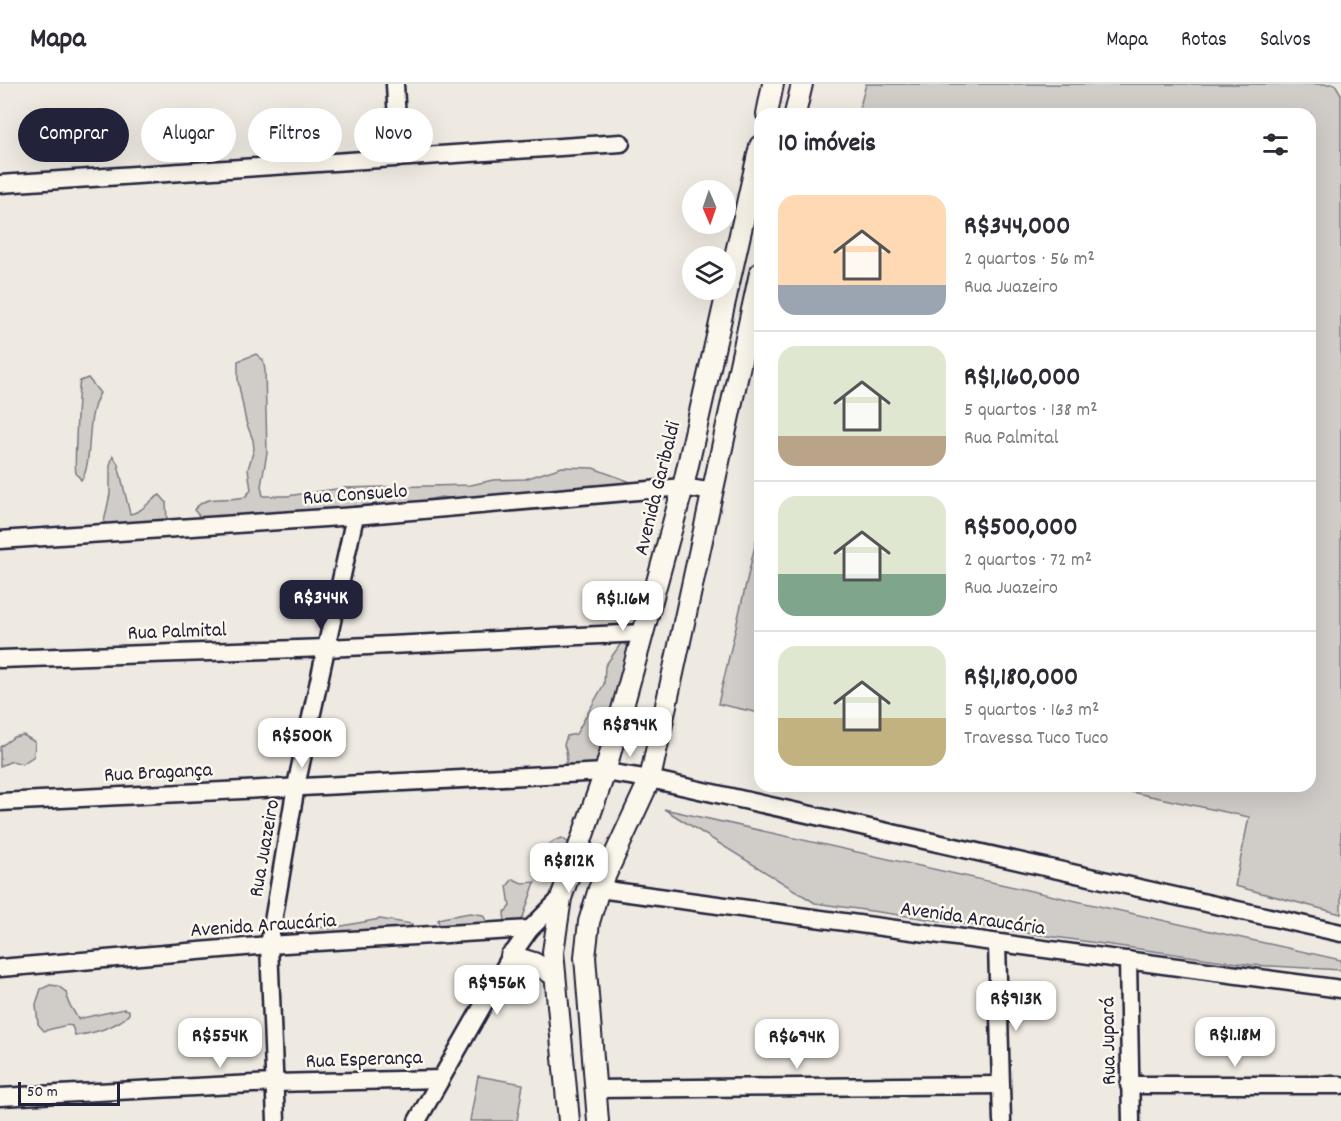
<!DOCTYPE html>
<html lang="pt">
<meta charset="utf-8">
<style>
:root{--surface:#fff;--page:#f2f2f3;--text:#2b2b33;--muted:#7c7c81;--line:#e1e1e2;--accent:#22223b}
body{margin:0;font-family:Dekko,sans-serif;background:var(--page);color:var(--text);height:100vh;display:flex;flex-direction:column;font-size:22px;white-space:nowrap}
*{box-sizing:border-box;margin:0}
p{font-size:20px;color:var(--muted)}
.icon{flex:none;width:33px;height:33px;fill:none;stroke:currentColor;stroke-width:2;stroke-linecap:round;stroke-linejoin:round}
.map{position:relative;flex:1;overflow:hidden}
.side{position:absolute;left:754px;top:24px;width:562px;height:684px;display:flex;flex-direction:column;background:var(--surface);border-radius:18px;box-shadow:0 6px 24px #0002}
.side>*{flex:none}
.guide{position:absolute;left:18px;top:24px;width:570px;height:54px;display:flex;gap:12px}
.needle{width:39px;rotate:178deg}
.tools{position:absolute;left:682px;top:96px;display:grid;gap:12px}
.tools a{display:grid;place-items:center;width:54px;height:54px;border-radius:50%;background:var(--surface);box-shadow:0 6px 24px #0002;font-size:30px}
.scale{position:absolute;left:18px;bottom:15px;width:102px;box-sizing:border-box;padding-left:6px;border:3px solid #22223b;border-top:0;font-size:16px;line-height:21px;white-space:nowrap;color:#22223b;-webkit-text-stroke:4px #fbf7ec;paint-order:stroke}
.price{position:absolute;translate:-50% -51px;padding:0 14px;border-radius:12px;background:#fff;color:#222;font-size:20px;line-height:39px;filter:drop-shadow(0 2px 3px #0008)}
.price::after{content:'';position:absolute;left:50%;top:36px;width:18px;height:14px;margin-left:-9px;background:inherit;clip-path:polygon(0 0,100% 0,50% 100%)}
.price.on{background:var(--accent);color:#fff}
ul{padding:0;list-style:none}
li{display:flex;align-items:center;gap:18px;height:150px;padding:0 24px}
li+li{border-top:2px solid var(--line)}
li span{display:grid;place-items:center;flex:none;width:168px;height:120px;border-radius:18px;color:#555}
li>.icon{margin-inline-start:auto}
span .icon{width:72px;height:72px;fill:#fffc;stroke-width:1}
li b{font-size:26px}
h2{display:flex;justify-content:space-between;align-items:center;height:72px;padding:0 24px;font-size:26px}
.pill{padding:0 21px;border-radius:27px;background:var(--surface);box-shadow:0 6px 24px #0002;font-size:21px;line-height:54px}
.pill.on{background:var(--accent);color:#fff}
header{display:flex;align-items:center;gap:36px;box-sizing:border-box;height:84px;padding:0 30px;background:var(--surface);border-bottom:2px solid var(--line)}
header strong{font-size:28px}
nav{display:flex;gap:33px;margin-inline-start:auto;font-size:21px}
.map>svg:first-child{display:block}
</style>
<header>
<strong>Mapa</strong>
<nav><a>Mapa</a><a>Rotas</a><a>Salvos</a></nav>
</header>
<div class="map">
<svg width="1341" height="1037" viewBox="0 0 1341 1037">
<rect width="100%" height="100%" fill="#eeeae2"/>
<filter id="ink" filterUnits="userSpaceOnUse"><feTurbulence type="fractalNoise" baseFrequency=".0167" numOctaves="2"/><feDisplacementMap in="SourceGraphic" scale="12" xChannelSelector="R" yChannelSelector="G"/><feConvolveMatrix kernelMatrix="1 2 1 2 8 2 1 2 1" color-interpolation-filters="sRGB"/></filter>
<g filter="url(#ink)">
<g fill="#d0cdc9" stroke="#797882" stroke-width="1.5">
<polygon points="866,0 1335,0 1341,10 1341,830 1235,802 1249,733 1103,702 1311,702 1311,30 858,30"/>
<path d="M 256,270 L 263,276 L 265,286 L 267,369 L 261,402 L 263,412 L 287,412 L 343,404 L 471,401 L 493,396 L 525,395 L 562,383 L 593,384 L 631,398 L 617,405 L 459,415 L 441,413 L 408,420 L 355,425 L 201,434 L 194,426 C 207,409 225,418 245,413 L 251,406 L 248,385 L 254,365 L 253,356 L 246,338 L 238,297 L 238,277 Z"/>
<path d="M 88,294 L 100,309 C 84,335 94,381 81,396 C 81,396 76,389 76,389 C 74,384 78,303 80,297 Z"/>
<path d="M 113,372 L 118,380 L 130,430 C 143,428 148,417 160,411 L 166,418 L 167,437 L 112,443 L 104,438 L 110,410 L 110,381 Z"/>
<polygon points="760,440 760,629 718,620"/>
<path d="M 622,558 L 630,564 L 598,685 L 562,687 C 568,677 568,671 564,661 L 567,652 L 576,650 L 604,600 L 605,582 Z"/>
<polygon points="23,651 35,658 34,672 22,680 12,677 0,682 0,663 14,653"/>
<polygon points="664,725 1341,876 1341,886 1252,881 815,819"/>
<path d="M 562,754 L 573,762 L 559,791 L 549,792 L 539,780 C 541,767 549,757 562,754 Z"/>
<polygon points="513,795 522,799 535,798 521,839 509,841 505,838 504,829 510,822 507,802"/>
<polygon points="470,829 483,831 490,843 443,844 439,841 438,836 442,834"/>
<polygon points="380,835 412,840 408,848 329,849 300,852 294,845 297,841 331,844"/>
<path d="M 50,901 L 58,902 L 66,908 L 68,918 L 78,935 L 124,925 L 129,926 L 129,930 C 119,942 90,951 75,951 L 72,942 L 67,941 L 44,947 L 38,940 L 36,920 L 41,905 Z"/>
<polygon points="478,992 523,1000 517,1037 470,1037"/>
</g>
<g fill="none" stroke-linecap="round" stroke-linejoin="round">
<defs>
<g id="minor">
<polyline points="395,0 399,74"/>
<polyline points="0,100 621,59"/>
<polyline points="0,456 355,432 683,403 713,408"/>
<polyline points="0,575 326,564 642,549"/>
<polyline points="0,718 605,688 650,695 1341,849"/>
<polyline points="599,805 1341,905"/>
<polyline points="997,860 1002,1037"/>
<polyline points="1128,876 1131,1037"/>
<polyline points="0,884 269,861 530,845"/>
<polyline points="1129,1001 1341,1001"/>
<polyline points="595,1005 1000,1001"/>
<polyline points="0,1013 274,999 441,995"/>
<polyline points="276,1037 269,861 296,702 355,432"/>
<polyline points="417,1037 511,872 530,845 561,814"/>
</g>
<g id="major">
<polyline points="767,30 773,0"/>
<polyline points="795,30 802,0"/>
<polyline points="511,872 534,879 554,891"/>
<polyline points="569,1037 553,868 561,814 605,688 683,403 760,62"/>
<polyline points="598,1037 585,873 589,838 599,805 650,695 760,189"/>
</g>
</defs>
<use href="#minor" stroke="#22223b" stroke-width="21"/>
<use href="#major" stroke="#22223b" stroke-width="24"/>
<use href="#minor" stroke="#fbf7ec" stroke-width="16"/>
<use href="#major" stroke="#fbf7ec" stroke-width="20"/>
</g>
</g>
<g text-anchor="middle" stroke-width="5" stroke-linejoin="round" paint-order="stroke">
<g font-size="21" fill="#22223b" stroke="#fbf7ec">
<text transform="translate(656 404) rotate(-76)" y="7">Avenida Garibaldi</text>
<text transform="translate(355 409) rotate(-4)" y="7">Rua Consuelo</text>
<text transform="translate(177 546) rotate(-2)" y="7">Rua Palmital</text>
<text transform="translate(158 687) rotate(-3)" y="7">Rua Bragança</text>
<text transform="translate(263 764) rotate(-80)" y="7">Rua Juazeiro</text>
<text transform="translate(973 833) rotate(8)" y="7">Avenida Araucária</text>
<text transform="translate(263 840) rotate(-4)" y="7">Avenida Araucária</text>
<text transform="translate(1107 957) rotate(-91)" y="7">Rua Jupará</text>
<text transform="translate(364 974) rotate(-2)" y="7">Rua Esperança</text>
</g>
</g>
</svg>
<div class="tools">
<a><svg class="needle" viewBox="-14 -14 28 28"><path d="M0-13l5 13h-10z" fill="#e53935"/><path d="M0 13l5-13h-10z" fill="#7c7c81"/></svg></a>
<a><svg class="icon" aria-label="layers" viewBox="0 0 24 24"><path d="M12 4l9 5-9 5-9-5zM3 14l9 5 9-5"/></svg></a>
</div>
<div class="scale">50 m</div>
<b class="price on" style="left:321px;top:547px">R$344K</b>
<b class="price" style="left:623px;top:548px">R$1.16M</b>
<b class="price" style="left:630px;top:674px">R$894K</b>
<b class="price" style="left:302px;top:685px">R$500K</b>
<b class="price" style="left:569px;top:810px">R$812K</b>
<b class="price" style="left:497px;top:932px">R$956K</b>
<b class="price" style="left:1016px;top:948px">R$913K</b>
<b class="price" style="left:1235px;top:984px">R$1.18M</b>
<b class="price" style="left:220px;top:985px">R$554K</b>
<b class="price" style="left:797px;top:986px">R$694K</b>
<div class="guide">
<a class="pill on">Comprar</a>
<a class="pill">Alugar</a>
<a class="pill">Filtros</a>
<a class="pill">Novo</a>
</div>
<section class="side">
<h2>10 imóveis<svg class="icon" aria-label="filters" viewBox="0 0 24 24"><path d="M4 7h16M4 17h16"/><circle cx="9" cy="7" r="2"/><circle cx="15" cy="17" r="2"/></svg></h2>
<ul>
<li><span style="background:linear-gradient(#ffd9b3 75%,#9aa5b1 0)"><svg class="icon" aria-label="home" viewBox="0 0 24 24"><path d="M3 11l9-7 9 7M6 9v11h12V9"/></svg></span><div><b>R$344,000</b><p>2 quartos · 56 m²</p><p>Rua Juazeiro</p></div></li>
<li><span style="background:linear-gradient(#dfe7d0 75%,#b9a48a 0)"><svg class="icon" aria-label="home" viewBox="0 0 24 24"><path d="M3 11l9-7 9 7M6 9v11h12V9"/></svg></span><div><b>R$1,160,000</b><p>5 quartos · 138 m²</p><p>Rua Palmital</p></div></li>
<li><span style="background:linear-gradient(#dfe7d0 65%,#7fa58c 0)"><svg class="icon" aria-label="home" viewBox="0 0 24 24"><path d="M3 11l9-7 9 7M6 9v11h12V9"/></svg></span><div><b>R$500,000</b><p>2 quartos · 72 m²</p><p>Rua Juazeiro</p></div></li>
<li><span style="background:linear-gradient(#dfe7d0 60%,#c2b280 0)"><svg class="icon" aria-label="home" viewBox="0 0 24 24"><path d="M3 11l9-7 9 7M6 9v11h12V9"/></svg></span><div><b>R$1,180,000</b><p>5 quartos · 163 m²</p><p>Travessa Tuco Tuco</p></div></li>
</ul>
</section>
</div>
